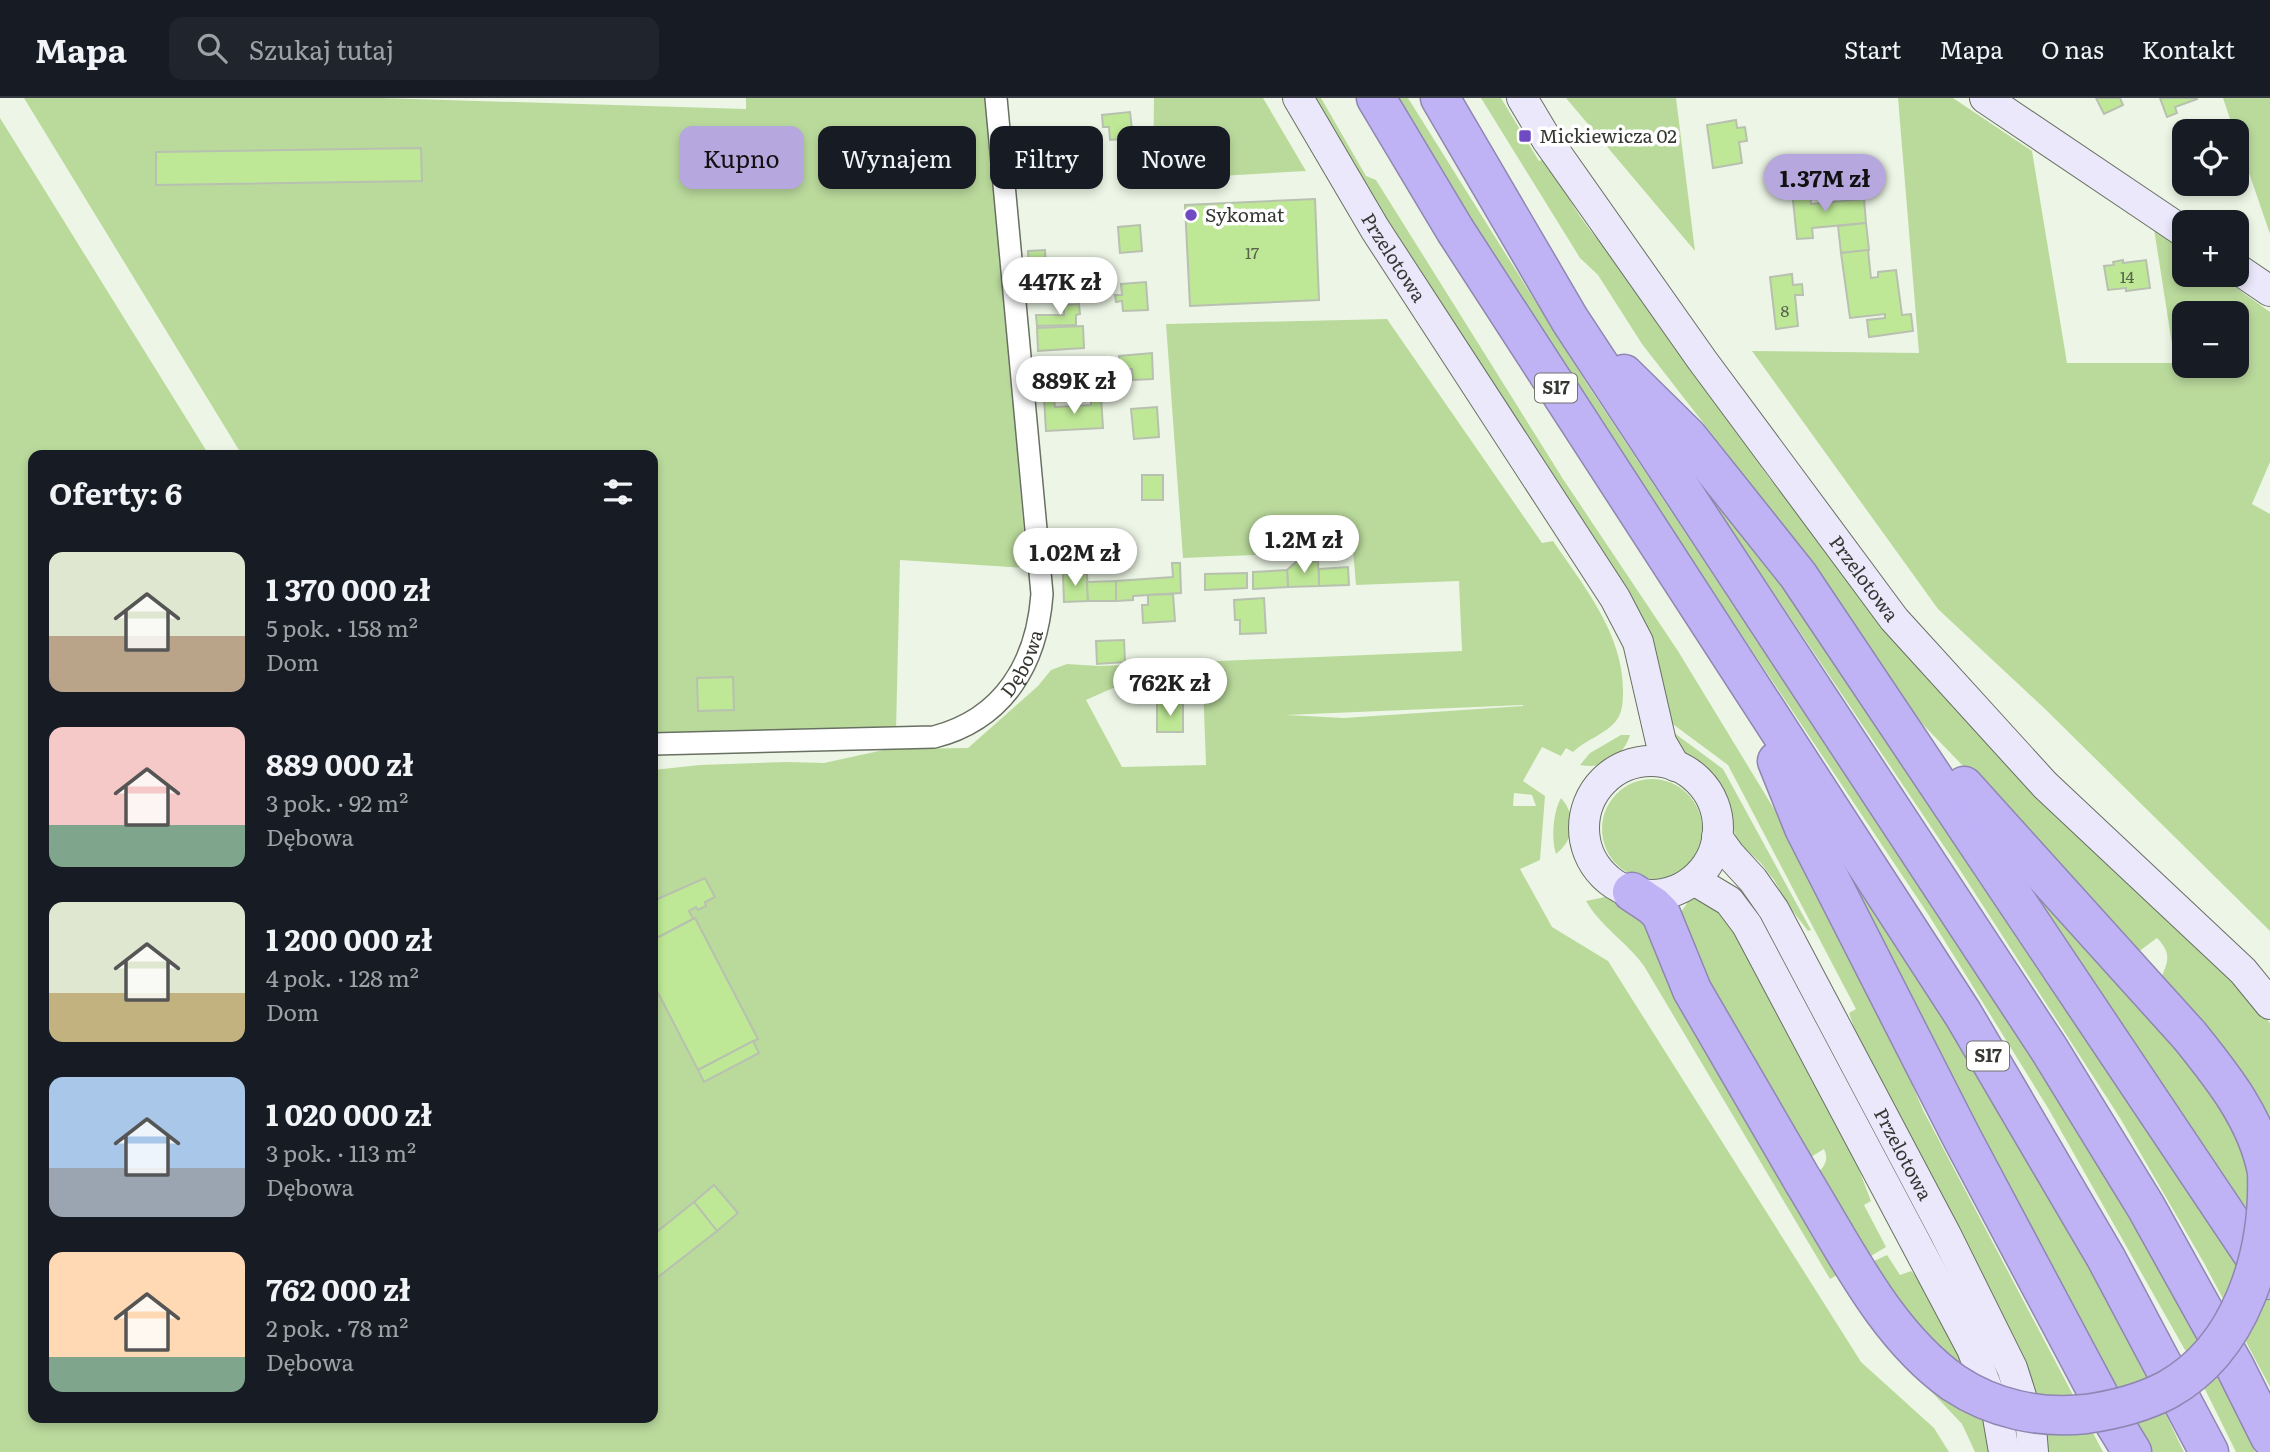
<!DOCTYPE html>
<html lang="pl">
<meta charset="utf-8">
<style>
:root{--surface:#171b24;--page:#20242c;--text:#f1f3f6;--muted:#9ea1a6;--line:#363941;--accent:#b6a7df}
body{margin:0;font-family:Literata,serif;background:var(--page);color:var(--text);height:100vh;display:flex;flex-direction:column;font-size:26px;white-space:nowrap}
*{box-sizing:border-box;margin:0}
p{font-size:23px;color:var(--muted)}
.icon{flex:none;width:38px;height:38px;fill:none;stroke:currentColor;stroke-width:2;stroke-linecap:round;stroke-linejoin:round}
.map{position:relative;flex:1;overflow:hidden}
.panel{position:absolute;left:28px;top:352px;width:630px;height:973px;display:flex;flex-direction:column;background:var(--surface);border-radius:14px;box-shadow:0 4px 10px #0003}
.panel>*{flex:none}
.hud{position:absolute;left:679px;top:28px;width:665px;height:63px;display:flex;gap:14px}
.controls{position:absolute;left:2172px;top:21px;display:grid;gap:14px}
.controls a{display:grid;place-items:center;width:77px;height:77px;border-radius:14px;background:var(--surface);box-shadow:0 4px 10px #0003;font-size:35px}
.price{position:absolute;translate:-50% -60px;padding:0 16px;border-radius:24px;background:#fff;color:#222;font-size:23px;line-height:46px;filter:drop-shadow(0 2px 4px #0008)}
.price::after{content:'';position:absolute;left:50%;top:42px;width:21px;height:16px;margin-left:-10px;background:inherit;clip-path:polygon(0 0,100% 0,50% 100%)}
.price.selected{background:var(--accent);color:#111}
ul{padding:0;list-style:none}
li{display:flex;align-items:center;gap:21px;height:175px;padding:0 21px}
li span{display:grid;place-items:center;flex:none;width:196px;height:140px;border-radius:14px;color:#555}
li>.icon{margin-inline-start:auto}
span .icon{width:84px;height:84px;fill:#fffc;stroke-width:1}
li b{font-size:30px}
h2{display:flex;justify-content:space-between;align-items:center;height:84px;padding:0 21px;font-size:30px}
.tag{padding:0 24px;border-radius:14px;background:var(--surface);box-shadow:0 4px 10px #0003;font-size:24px;line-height:63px}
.tag.selected{background:var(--accent);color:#111}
header{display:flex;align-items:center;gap:42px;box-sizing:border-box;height:98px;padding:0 35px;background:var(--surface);border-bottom:2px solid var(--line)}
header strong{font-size:33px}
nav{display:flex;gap:38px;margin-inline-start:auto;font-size:24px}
.search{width:490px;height:63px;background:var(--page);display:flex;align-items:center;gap:18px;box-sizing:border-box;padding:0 24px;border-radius:14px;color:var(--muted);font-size:26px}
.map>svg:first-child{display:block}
</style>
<header>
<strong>Mapa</strong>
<div class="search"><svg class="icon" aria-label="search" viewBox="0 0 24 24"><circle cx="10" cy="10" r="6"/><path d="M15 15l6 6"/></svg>Szukaj tutaj</div>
<nav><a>Start</a><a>Mapa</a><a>O nas</a><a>Kontakt</a></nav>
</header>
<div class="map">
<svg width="2270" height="1354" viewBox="0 0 2270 1354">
<rect width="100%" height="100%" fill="#edf6e6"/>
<g fill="#bada9c" fill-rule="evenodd">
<polygon points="24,0 381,0 746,11 746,0 987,0 1027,470 900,462 896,633 653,639 653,357 242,357"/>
<polygon points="1154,0 1263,0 1306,73 1153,82"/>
<polygon points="1307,0 1321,0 1366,78 1376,82 1563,381 1678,553 1782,724 1890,935 1923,1012 2103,1354 2046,1354 1865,961 1849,915 1856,911 1728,667 1670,624 1666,624 1659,566 1646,529"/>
<polygon points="1397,0 1408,0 1589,289 2035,965 2114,1094 2201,1245 2255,1354 2236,1354 2189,1259 2048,1010 1928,816 1654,406 1490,153"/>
<path d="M 1481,0 L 1501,0 L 1539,63 L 1547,60 C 1566,96 1585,134 1617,160 L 1769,380 L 2235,883 L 2270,925 L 2270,1165 L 1997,756 L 2161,880 C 2169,862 2171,855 2157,840 L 2134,857 L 1966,671 L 1904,607 L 1757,394 L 1642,246 L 1598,177 L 1580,160 Z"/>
<polygon points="1566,0 1676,0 1695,153"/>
<path d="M 1898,0 L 1953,0 L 2032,53 L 2067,265 L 2175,265 L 2154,131 L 2184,152 L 2184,177 L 2218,177 L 2270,214 L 2270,364 L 2252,406 L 2270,416 L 2270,833 L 2044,610 L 1938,511 L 1752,253 L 1919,255 ZM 2184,215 L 2236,215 L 2236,268 L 2184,268 Z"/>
<polygon points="2223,0 2270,0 2270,136 2237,40 2236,33 2234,33"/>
<path d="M 0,20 L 209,357 L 33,357 L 33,1320 L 653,1320 L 653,672 L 700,667 L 786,664 L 824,665 L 888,651 L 968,650 L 1038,588 L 1051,572 L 1067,566 L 1099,568 L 1462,553 L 1459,483 L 1356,487 L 1353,453 L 1183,460 L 1166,226 L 1387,221 L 1542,445 L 1553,443 C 1584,488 1623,536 1623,592 C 1623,603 1623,614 1616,623 C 1606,636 1585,642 1573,654 L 1566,650 L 1561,658 L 1542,649 L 1523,683 L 1545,698 L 1540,762 L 1520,771 L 1552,829 L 1608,863 L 1861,1264 L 1934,1330 L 1949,1354 L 0,1354 ZM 1203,586 L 1206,667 L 1122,669 L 1086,602 L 1113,590 ZM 1523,608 L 1344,620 L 1286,617 L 1523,607 ZM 1514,695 L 1532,697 L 1536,708 L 1513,708 Z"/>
<polygon points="1691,372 1751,440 2270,1204 2270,1289 2204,1165 2120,1020 1958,769"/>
<polygon points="1673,634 1723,671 1811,832 1808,833 1789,808 1774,782 1760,764 1737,744 1723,690 1705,671 1682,654"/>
<path d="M 1621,637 L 1630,637 C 1623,659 1603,672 1580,667 L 1590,655 Z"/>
<circle cx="1652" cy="731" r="50"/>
<path d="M 1561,700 C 1577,718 1575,741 1556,756 C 1551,741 1553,714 1561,700 Z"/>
<path d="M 1816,720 C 1924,890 2037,1059 2128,1239 C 2148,1277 2165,1316 2184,1354 L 2149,1354 L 1985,1048 Z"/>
<path d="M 1605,799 L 1642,817 L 1839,1176 L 1830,1181 L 1644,868 C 1627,844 1600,828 1586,803 Z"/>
<path d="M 1690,801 L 1704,801 L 1728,816 L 1844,1033 L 1871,1103 L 1864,1107 L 1886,1149 L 1866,1161 L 1816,1076 C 1825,1069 1829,1062 1824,1051 L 1806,1062 L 1688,860 L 1678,818 Z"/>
<path d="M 1887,1157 L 1900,1177 L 1911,1173 C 1941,1200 1986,1313 1990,1354 L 1975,1354 L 1962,1326 L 1929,1291 L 1909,1216 L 1872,1164 Z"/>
</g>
<g fill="#bee896" stroke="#b8c0b0" stroke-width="2">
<polygon points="2096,0 2120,0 2123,7 2104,16"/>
<polygon points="2160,0 2196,0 2197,1 2175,9 2177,15 2167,19"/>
<polygon points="1130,14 1133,40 1110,42 1109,29 1103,29 1102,17"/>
<polygon points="1736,22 1737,30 1745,29 1747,43 1739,44 1742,65 1713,70 1707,27"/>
<polygon points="421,50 422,83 156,87 156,54"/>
<polygon points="1064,55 1065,73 1030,75 1030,57"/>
<polygon points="2199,86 2230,86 2202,95"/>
<polygon points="1810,92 1811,106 1864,101 1866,125 1812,130 1813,140 1797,141 1792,93"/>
<polygon points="1315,101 1319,202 1190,208 1185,107"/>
<polygon points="1866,125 1869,152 1841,155 1838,128"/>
<polygon points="1140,127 1142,153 1120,155 1118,129"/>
<polygon points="1045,152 1046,175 1029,176 1028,153"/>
<polygon points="1868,152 1871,180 1878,179 1878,174 1896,172 1902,217 1911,216 1913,233 1869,239 1867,222 1885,220 1885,216 1850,220 1841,155"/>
<polygon points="2123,162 2123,165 2146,162 2150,190 2126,193 2126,190 2108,192 2104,168 2114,167 2113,164"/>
<polygon points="1792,176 1793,187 1802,186 1803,197 1795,197 1798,228 1776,231 1770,179"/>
<polygon points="1146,184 1148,212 1123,213 1122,203 1116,204 1115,197 1122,197 1121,186"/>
<polygon points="1079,206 1080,216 1076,217 1076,227 1037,228 1036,217 1064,217 1064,207"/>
<polygon points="1083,228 1084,250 1038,253 1037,230"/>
<polygon points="1152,255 1153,281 1133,282 1132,271 1120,272 1119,258"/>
<polygon points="1091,298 1101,298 1103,330 1046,333 1044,300 1054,300 1055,309 1091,307"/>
<polygon points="1157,309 1159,339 1134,341 1131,311"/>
<rect x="1142" y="377" width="21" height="25"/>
<polygon points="1086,440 1087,454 1060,455 1060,442"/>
<polygon points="1318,463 1319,488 1288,489 1287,472 1296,464"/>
<polygon points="1172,465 1180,465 1181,495 1133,498 1133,502 1116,503 1116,483 1173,479"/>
<polygon points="1348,469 1349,487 1319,488 1319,471"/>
<polygon points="1287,472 1288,489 1253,491 1253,474"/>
<polygon points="1247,475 1247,490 1205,492 1205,476"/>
<polygon points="1063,476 1087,476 1088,503 1064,504"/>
<polygon points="1116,483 1116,503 1088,503 1087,484"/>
<polygon points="1173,496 1175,523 1143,525 1142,507 1148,507 1148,497"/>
<polygon points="1264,500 1266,535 1240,536 1240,522 1235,522 1234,502"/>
<polygon points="1124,542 1125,564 1097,566 1096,543"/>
<polygon points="733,579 734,612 698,613 697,580"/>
<rect x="1157" y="605" width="26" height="29"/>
<polygon points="705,780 715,799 705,804 706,808 698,812 696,809 689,813 693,821 653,842 653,803"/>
<polygon points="695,820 758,941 698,972 653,885 653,842"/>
<polygon points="753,943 759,955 704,984 698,972"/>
<polygon points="714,1087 738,1115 717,1133 694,1104"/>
<polygon points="694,1104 717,1133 653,1183 653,1137"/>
</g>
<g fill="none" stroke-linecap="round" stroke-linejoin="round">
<defs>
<g id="street">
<path id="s1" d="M 653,646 L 934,639 C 1004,621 1037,565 1042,496 L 996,0"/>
</g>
<g id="secondary">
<path id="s2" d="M 1298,0 L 1375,131 L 1615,500 L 1638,544 L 1661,644 L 1675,668"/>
<path id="s3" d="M 1522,0 L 1547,42 L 1702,262 L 1894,521 L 2045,687 L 2243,873 L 2270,906"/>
<polyline points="1985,0 2184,134"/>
<polyline points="2236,170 2270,193"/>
<circle cx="1651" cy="730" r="67"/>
<path id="s4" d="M 1717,739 L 1730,757 L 1753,782 L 1774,812 L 1946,1137 L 2012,1270 L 2031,1329 L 2033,1354"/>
<polyline points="1694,782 1729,803 1747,827 1972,1251 1998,1319 2004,1354"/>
</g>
<g id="highway">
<polyline points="1376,0 1455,132 1963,916 2106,1160 2209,1354"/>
<polyline points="1440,0 1570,222 2049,951 2146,1109 2235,1269 2270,1339"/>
<polyline points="1624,276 1688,339 1798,477 2270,1182"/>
<polyline points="1777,663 1804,730 1962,1040 2110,1318 2132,1354"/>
<polyline points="1964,688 2189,937"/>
<polyline points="1632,794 1653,808 1661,816 1692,892 1803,1083"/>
</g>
</defs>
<use href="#street" stroke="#687062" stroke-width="24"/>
<use href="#secondary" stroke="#687062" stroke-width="32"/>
<use href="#highway" stroke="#8f87b1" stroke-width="41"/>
<use href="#street" stroke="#fff" stroke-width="21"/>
<use href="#secondary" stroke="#ece8fc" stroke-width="30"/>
<use href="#highway" stroke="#bfb2f5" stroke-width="38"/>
<defs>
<path id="highway-bridge" d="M 1803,1083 C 1846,1153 1886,1237 1954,1285 C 1993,1311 2040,1321 2086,1316 C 2114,1312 2142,1305 2167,1292 C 2241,1251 2270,1157 2267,1074 C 2257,1021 2222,978 2189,937"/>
</defs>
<use href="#highway-bridge" stroke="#8f87b1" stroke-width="41" stroke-linecap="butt"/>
<use href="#highway-bridge" stroke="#bfb2f5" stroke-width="38"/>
</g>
<g fill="#6f4ac2" stroke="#fff" stroke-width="2.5">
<rect x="1518" y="31" width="14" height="14" rx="3.5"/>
<circle cx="1191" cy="117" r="7"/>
</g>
<g text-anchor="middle" stroke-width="7" stroke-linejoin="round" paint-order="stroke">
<g font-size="16" fill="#57644b">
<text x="1252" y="161">17</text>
<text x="2127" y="185">14</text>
<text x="1785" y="219">8</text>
</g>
<g fill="#fff" stroke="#727470" stroke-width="2">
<rect x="1535" y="275.5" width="42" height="29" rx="5"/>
<rect x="1967" y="943.5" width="42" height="29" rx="5"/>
</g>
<g font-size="18" font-weight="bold" fill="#353832">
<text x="1556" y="296">S17</text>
<text x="1988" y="964">S17</text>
</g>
<g font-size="19" fill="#353832" stroke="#fff" text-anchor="start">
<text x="1539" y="45">Mickiewicza 02</text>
<text x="1205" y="124">Sykomat</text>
</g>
<g font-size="19" fill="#353832" stroke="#fff">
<text dy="7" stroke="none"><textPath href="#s2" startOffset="186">Przelotowa</textPath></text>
<text dy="7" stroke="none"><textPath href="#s3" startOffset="590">Przelotowa</textPath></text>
<text dy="7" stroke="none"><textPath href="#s1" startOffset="401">Dębowa</textPath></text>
<text dy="7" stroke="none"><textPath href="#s4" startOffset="369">Przelotowa</textPath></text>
</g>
</g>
</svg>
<div class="controls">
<a><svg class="icon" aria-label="locate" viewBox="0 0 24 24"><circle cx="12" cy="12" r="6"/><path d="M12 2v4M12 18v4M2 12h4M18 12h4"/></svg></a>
<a>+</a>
<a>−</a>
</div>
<b class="price selected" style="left:1825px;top:116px">1.37M zł</b>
<b class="price" style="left:1060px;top:219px">447K zł</b>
<b class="price" style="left:1074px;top:318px">889K zł</b>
<b class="price" style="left:1304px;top:477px">1.2M zł</b>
<b class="price" style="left:1075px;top:490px">1.02M zł</b>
<b class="price" style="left:1170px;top:620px">762K zł</b>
<div class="hud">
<a class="tag selected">Kupno</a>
<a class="tag">Wynajem</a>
<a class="tag">Filtry</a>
<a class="tag">Nowe</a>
</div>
<section class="panel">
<h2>Oferty: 6<svg class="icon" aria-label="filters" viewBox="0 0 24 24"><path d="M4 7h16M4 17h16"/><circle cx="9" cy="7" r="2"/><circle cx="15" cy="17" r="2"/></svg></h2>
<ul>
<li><span style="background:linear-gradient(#dfe7d0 60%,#b9a48a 0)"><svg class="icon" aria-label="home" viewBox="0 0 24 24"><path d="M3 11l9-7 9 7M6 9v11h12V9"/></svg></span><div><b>1 370 000 zł</b><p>5 pok. · 158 m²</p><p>Dom</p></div></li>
<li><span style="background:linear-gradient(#f6c9c9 70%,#7fa58c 0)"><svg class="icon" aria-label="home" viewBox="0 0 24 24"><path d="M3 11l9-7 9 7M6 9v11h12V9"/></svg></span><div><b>889 000 zł</b><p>3 pok. · 92 m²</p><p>Dębowa</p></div></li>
<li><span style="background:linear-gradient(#dfe7d0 65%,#c2b280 0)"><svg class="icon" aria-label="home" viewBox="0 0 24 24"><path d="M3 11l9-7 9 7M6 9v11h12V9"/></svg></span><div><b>1 200 000 zł</b><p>4 pok. · 128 m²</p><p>Dom</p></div></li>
<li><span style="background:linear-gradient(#a9c7e8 65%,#9aa5b1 0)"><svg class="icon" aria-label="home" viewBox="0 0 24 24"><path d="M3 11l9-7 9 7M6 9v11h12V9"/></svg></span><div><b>1 020 000 zł</b><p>3 pok. · 113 m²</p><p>Dębowa</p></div></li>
<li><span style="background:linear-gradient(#ffd9b3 75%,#7fa58c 0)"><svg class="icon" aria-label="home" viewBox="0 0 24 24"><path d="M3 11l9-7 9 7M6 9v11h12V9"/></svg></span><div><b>762 000 zł</b><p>2 pok. · 78 m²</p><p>Dębowa</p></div></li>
</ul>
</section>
</div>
